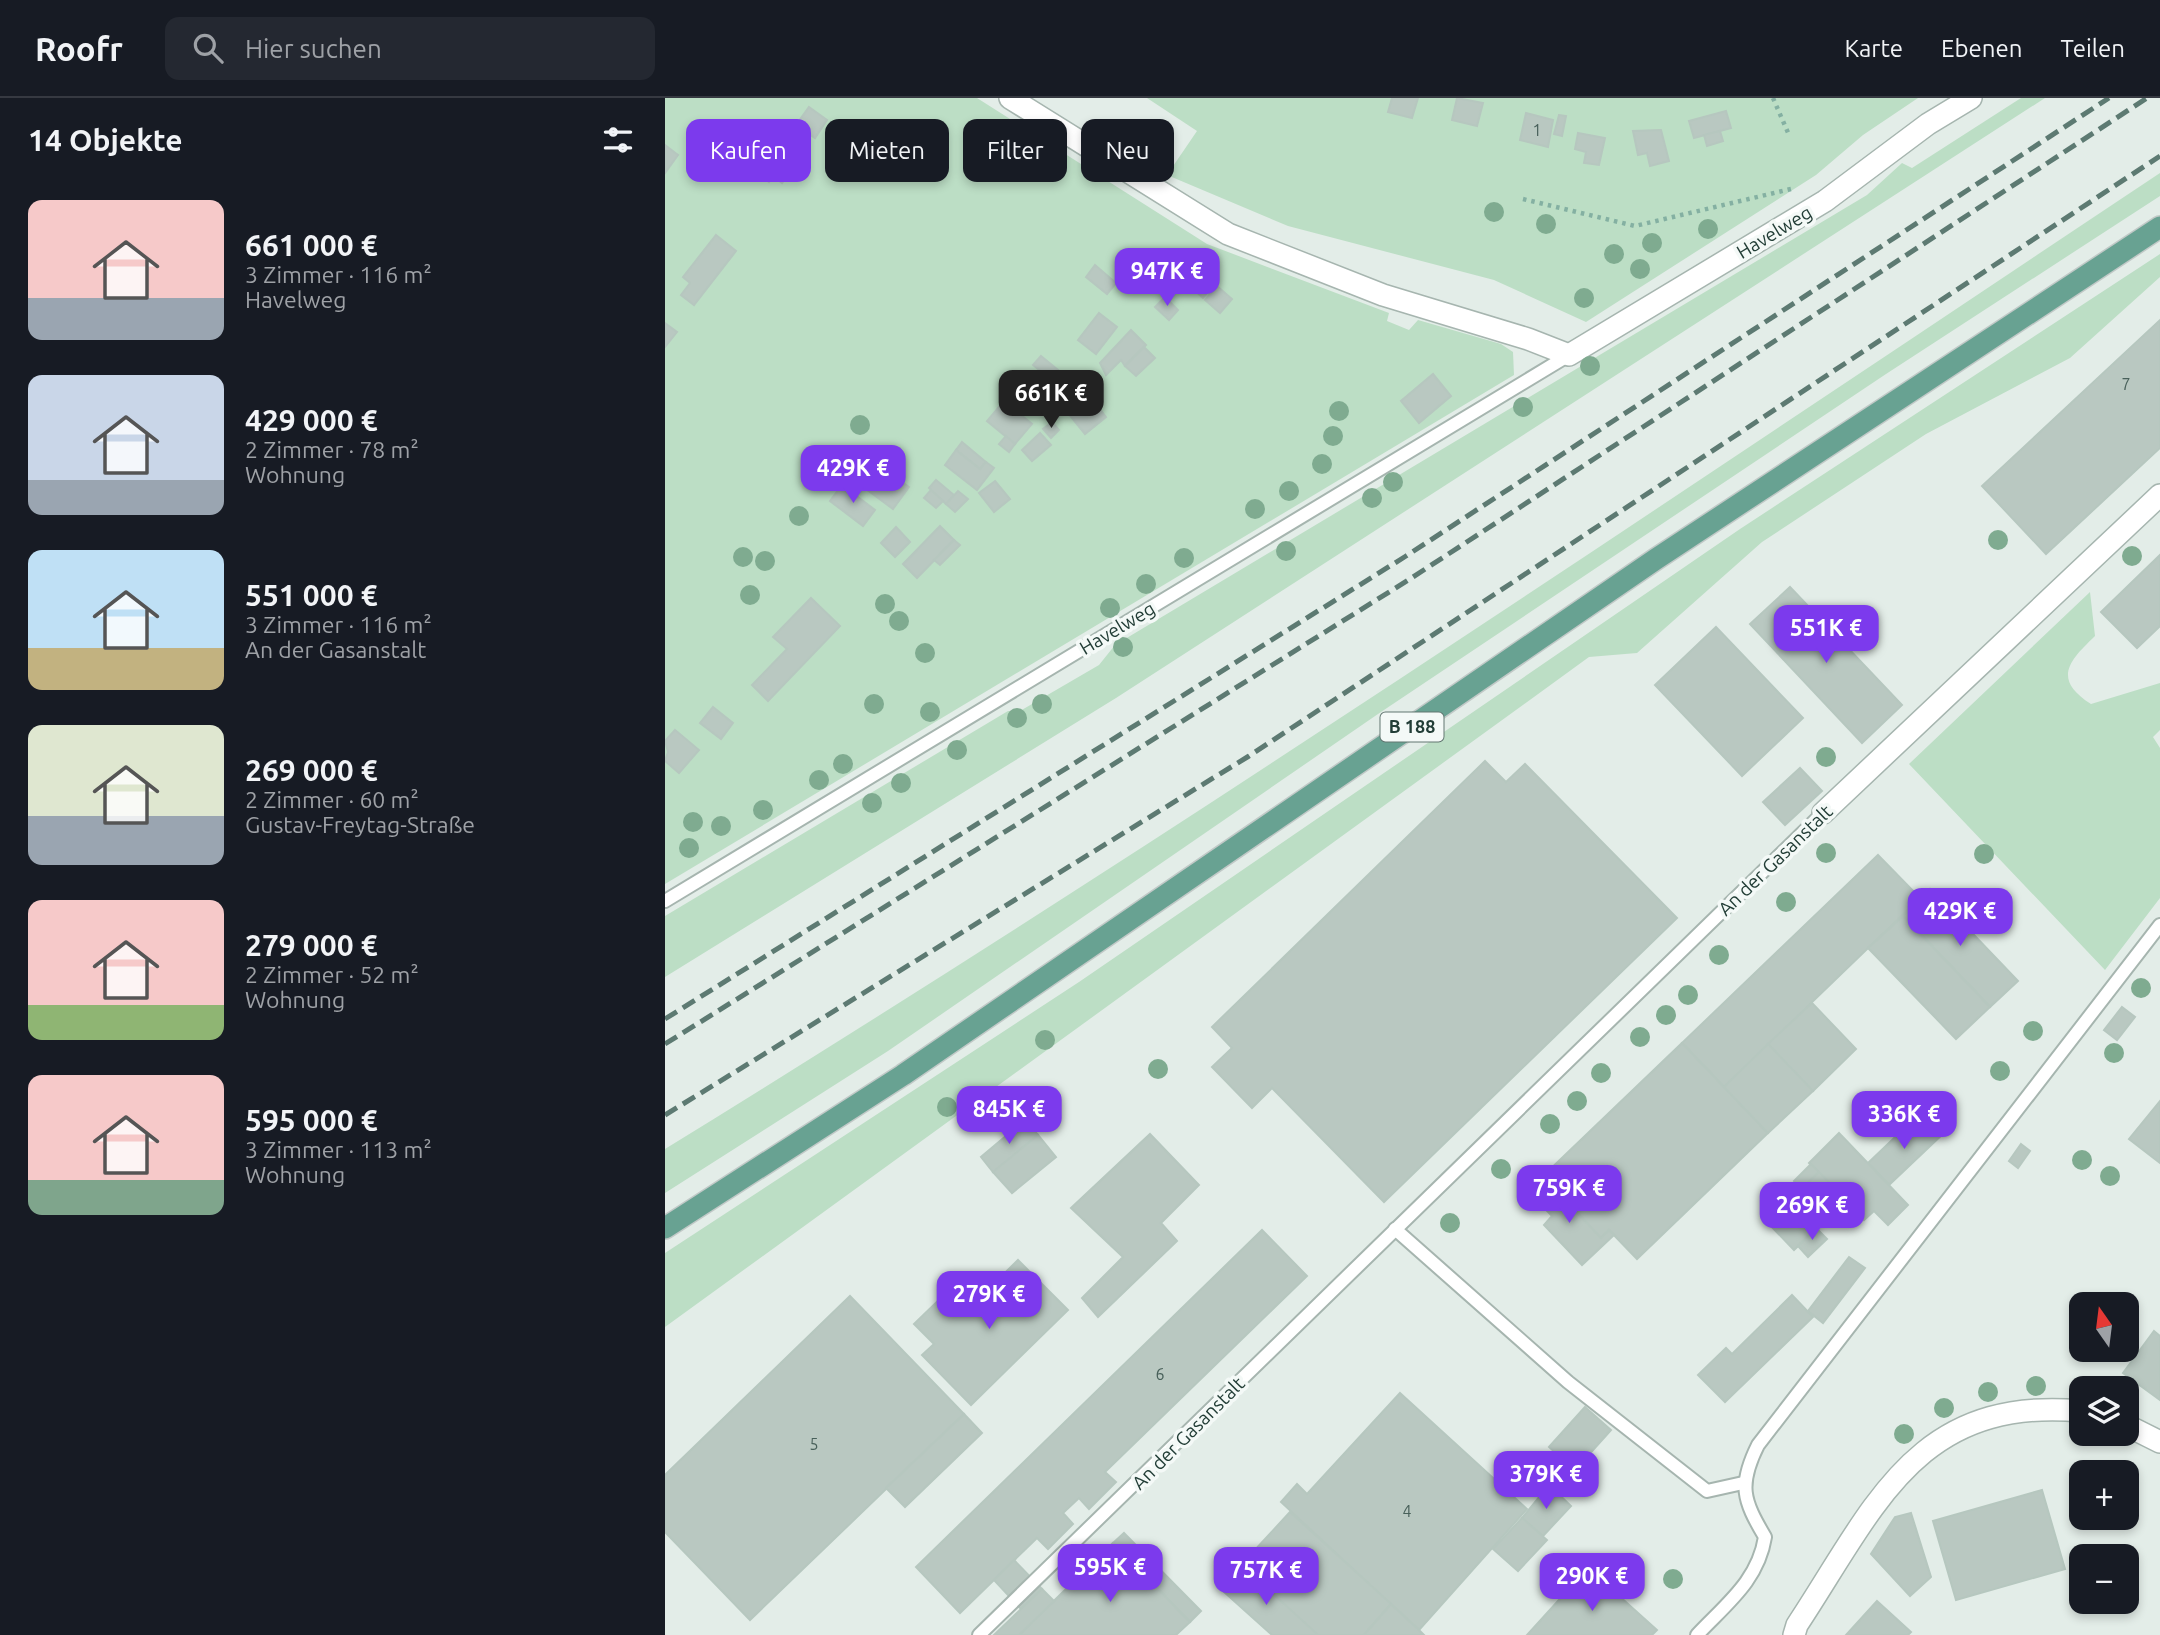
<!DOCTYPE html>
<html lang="de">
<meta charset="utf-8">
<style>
:root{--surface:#171b24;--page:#242831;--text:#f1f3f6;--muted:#9ea1a6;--line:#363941;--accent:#7c3aed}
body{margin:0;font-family:Ubuntu,sans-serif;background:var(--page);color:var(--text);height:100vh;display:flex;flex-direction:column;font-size:26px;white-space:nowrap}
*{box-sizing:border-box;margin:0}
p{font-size:23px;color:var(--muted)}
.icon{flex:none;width:38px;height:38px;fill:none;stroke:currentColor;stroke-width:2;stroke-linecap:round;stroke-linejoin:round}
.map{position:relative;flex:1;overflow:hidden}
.details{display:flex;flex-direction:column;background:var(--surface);width:665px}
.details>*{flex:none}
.hud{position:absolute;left:21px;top:21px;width:665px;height:63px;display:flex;gap:14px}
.needle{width:46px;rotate:346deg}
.buttons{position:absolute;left:1404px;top:1194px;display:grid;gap:14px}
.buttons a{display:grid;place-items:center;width:70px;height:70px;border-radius:14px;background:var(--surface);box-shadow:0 4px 10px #0003;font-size:35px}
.price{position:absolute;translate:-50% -60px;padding:0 16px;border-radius:14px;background:var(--accent);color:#fff;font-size:23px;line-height:46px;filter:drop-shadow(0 2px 4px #0008)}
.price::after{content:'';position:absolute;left:50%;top:42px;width:21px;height:16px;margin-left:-10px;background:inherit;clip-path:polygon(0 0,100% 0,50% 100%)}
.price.on{background:#222;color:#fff}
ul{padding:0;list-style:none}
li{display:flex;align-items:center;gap:21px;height:175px;padding:0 28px}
li span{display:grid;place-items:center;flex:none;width:196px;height:140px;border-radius:14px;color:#555}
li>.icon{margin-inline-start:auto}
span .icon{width:84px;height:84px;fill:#fffc;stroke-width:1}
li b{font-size:30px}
h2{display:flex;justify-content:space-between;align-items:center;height:84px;padding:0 28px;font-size:30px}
.chip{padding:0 24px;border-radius:14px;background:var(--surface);box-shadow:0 4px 10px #0003;font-size:24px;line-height:63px}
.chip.on{background:var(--accent);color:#fff}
header{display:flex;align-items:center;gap:42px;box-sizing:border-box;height:98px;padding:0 35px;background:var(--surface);border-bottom:2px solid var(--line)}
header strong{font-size:33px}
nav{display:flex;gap:38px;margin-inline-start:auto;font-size:24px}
.search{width:490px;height:63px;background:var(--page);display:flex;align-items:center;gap:18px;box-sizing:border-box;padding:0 24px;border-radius:14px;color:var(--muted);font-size:26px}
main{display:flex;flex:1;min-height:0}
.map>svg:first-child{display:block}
</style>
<header>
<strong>Roofr</strong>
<div class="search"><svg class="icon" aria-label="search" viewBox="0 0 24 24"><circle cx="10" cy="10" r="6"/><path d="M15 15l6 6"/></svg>Hier suchen</div>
<nav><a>Karte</a><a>Ebenen</a><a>Teilen</a></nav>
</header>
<main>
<section class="details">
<h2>14 Objekte<svg class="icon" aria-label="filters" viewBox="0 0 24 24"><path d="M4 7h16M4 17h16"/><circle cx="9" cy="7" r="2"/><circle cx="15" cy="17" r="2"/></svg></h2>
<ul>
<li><span style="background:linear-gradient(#f6c9c9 70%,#9aa5b1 0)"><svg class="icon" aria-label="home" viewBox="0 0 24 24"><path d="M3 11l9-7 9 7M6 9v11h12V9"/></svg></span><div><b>661 000 €</b><p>3 Zimmer · 116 m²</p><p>Havelweg</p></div></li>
<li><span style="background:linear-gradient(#c9d6e8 75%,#9aa5b1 0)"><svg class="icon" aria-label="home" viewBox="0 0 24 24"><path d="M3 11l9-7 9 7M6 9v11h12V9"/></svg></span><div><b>429 000 €</b><p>2 Zimmer · 78 m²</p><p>Wohnung</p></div></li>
<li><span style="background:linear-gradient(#bfe0f5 70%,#c2b280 0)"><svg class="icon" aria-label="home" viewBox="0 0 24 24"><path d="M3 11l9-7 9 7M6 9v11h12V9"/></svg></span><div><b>551 000 €</b><p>3 Zimmer · 116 m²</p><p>An der Gasanstalt</p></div></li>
<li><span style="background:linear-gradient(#dfe7d0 65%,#9aa5b1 0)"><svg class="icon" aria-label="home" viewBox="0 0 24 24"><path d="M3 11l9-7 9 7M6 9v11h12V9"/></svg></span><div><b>269 000 €</b><p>2 Zimmer · 60 m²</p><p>Gustav-Freytag-Straße</p></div></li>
<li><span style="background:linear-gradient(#f6c9c9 75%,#8fb573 0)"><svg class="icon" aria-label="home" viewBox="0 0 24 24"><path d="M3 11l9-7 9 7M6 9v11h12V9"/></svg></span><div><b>279 000 €</b><p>2 Zimmer · 52 m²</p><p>Wohnung</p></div></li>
<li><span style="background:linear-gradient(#f6c9c9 75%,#7fa58c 0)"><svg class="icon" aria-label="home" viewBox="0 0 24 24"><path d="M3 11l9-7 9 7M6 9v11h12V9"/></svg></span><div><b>595 000 €</b><p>3 Zimmer · 113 m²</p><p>Wohnung</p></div></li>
</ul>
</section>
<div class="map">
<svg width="1495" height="1537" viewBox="0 0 1495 1537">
<rect width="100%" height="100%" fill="#e3ede8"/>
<g fill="#bcdec5">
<polygon points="0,0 312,0 542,146 724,215 722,223 744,232 753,222 836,246 848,254 849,277 0,786"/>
<polygon points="482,0 1253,0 1198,37 1151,77 921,224 829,182 623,128 502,77 532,33"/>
<polygon points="1356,0 1380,0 451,600 0,879 0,818 343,613 355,613 434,567 450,547 1202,97 1237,65 1247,70"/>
<path d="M 1495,75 L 1495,98 L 1221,276 L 713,616 L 223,953 L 0,1095 L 0,1051 C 507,739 999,405 1495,75 Z"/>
<polygon points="1495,156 1495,179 1405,260 1261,336 1097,444 972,555 924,559 0,1229 0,1155 414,884 1075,431"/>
<path d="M 1425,494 L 1430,538 C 1404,563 1387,581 1426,606 L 1495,585 L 1495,632 L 1488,639 L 1495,650 L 1495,800 L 1440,872 L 1244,666 Z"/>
</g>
<g fill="#b9c8c1" stroke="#b6c7bf" stroke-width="2">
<polygon points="727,0 753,0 747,20 723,14"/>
<polygon points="792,0 818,5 812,28 787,22"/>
<polygon points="144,9 162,22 150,40 131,27"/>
<polygon points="1061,13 1066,30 1029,40 1024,23"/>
<polygon points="861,15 888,22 883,49 855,42"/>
<polygon points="894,17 901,18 897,38 889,36"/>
<polygon points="996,32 1004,63 985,68 982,55 973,57 968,33"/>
<polygon points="1055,33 1058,43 1042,48 1039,37"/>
<polygon points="913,35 940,40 934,67 919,65 921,54 910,51"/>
<polygon points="0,47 13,57 0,75"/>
<polygon points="114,49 133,63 117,85 108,78 104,84 93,76"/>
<polygon points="51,137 71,153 29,207 16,197 25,185 18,179"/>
<polygon points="532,163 553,182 538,200 525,188 530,183 521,175"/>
<polygon points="430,167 451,185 442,196 421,179"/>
<polygon points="552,188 567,201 555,215 540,202"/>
<polygon points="500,199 513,212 504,222 490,209"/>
<polygon points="434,215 452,229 431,256 413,242"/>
<polygon points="1495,222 1495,350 1381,456 1317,388"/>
<polygon points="0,225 12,234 0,249"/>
<polygon points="466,232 481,247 460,268 456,262 441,277 435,265"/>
<polygon points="479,249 490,260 471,278 460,268"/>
<polygon points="376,258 403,280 395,289 368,267"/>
<polygon points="768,276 786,298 754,325 736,303"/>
<polygon points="420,292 441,319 420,336 398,309"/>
<polygon points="339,303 367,326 350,346 322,323"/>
<polygon points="387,324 394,332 386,340 378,331"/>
<polygon points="375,335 386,347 367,363 357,352"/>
<polygon points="341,338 350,346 344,354 334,346"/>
<polygon points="297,344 321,364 315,371 291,352"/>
<polygon points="291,352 315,371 321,364 329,370 312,392 280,367"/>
<polygon points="216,369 244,389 228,411 201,391"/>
<polygon points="271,382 289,397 281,406 264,390"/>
<polygon points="330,383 345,401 329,414 314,395"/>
<polygon points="177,387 210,412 198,428 165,403"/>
<polygon points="266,392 278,403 271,410 259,400"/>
<polygon points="293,393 303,401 290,414 281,406"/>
<polygon points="275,428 289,442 252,480 238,466"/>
<polygon points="231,429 245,444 230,459 216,445"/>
<polygon points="289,442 295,447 275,467 269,462"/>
<polygon points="1495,457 1495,528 1472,550 1436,514"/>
<polygon points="1125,489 1237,607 1197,645 1085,526"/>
<polygon points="146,500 175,528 103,603 87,587 122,551 108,539"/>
<polygon points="1051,529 1138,620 1077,678 990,587"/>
<polygon points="48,609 68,625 56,641 35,625"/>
<polygon points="10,632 34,652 14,675 0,663 3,654 0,643"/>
<polygon points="820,663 841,684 860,666 1012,820 719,1104 607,990 587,1010 547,969 567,950 547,929"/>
<polygon points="1135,670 1157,693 1120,727 1098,704"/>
<polygon points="1213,757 1255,800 1059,989 1017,945"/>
<polygon points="1265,791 1353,883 1325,909 1238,818"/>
<polygon points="1238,818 1325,909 1291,941 1203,850"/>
<polygon points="1147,905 1191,951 1148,993 1103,946"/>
<polygon points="1457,909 1470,919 1452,942 1439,932"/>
<polygon points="1017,945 1103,1035 972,1161 944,1132 936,1140 877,1079"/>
<polygon points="1103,946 1148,993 1103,1035 1059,989"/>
<polygon points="1495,1003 1495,1065 1464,1041"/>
<polygon points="360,1022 373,1037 328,1074 316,1059"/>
<polygon points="1247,1023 1258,1035 1270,1024 1280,1034 1224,1087 1203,1065"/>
<polygon points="1174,1035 1243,1107 1223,1127 1209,1113 1199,1122 1144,1065"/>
<polygon points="485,1036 534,1087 496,1125 512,1143 433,1219 417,1200 458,1159 406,1110"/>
<polygon points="373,1037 391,1059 347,1095 328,1074"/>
<polygon points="1356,1046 1365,1053 1353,1070 1344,1063"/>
<polygon points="1146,1066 1154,1074 1137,1091 1129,1083"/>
<polygon points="1154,1074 1181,1102 1129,1152 1102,1124"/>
<polygon points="881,1082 936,1140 944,1132 949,1137 917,1167 879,1127 887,1118 866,1096"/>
<polygon points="1151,1130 1162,1141 1143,1159 1133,1148"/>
<polygon points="597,1132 642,1178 440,1374 451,1384 424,1411 414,1400 398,1415 408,1426 383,1451 372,1440 295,1515 251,1469"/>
<polygon points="1184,1159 1200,1170 1158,1225 1143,1213"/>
<polygon points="353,1162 403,1212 306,1307 257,1257 269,1246 249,1226 277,1199 296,1218"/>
<polygon points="1127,1197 1148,1219 1060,1304 1033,1277 1061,1250 1067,1256"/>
<polygon points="185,1198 299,1316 85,1522 0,1434 0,1377"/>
<polygon points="1489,1233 1495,1238 1495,1302 1458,1275"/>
<polygon points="735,1295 862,1411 754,1532 616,1404 632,1386 642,1396"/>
<polygon points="920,1309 946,1332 910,1372 884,1349"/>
<polygon points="299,1316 317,1335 240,1409 221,1390"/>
<polygon points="884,1387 906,1408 878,1438 857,1420"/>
<polygon points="1377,1392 1400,1471 1291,1502 1268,1423"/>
<polygon points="625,1414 726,1506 699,1537 653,1537 576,1467"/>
<polygon points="1246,1415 1266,1479 1245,1498 1206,1456 1230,1419"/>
<polygon points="857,1420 882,1442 853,1473 828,1451"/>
<polygon points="459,1435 536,1513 525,1524 448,1445"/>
<polygon points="448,1445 525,1524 511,1537 354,1537"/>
<polygon points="349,1462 377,1491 356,1511 329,1482"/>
<polygon points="923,1470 992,1532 987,1537 862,1537"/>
<polygon points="581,1471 653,1537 607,1537 559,1494"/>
<polygon points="377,1491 389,1503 354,1537 329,1537"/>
<polygon points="1212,1503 1246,1534 1243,1537 1181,1537"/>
<polygon points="726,1506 754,1532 759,1537 699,1537"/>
</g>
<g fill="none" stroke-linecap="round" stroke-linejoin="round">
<defs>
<g id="lane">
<polyline points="0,803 904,257"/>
<polyline points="730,1131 903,1284 1042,1393 1078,1385"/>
<polyline points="314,1537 1158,715"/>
<path d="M 1032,1537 C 1061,1506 1093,1483 1100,1439 C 1078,1402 1073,1387 1093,1347 L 1495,827"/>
</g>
<g id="street">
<polyline points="345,0 563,136 718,197 863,241 904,257 1160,103 1263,26 1306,0"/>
<polyline points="1158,715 1495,397"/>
<polyline points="1461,1327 1495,1344"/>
<path d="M 1129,1537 L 1132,1527 C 1210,1409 1251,1298 1416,1313"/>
</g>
<polyline id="primary" points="0,1130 238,977 991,461 1495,129"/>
</defs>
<use href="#lane" stroke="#a6b5af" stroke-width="16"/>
<use href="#street" stroke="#a6b5af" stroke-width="24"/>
<use href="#primary" stroke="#c1c9c7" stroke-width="24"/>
<g stroke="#84b0a2" stroke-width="4.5" stroke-dasharray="3.5 5" stroke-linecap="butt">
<polyline points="1108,0 1124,37"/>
<polyline points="858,101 970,128 1130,90"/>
</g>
<use href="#lane" stroke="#fff" stroke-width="12"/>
<use href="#street" stroke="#fff" stroke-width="21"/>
<use href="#primary" stroke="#68a292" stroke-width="21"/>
<g stroke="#5d7a72" stroke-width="5" stroke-dasharray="14 7" stroke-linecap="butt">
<polyline points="0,921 741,458 1444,0"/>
<polyline points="0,946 745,481 1482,0"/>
<polyline points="0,1017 584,658 1495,58"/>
</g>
</g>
<g fill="#7fab90">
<circle cx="829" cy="114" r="10"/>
<circle cx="881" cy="126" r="10"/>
<circle cx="1043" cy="131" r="10"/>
<circle cx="987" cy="145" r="10"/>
<circle cx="949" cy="156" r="10"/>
<circle cx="975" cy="171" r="10"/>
<circle cx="919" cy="200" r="10"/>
<circle cx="925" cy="268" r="10"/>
<circle cx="858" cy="309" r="10"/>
<circle cx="674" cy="313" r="10"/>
<circle cx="195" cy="327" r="10"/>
<circle cx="668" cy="338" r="10"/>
<circle cx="657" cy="366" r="10"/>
<circle cx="728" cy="384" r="10"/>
<circle cx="624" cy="393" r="10"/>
<circle cx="707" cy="400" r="10"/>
<circle cx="590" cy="411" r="10"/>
<circle cx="134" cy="418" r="10"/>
<circle cx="1333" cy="442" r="10"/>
<circle cx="621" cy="453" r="10"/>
<circle cx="1467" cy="458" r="10"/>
<circle cx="78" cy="459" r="10"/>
<circle cx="519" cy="460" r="10"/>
<circle cx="100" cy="463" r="10"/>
<circle cx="481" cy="486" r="10"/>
<circle cx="85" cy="497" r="10"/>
<circle cx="220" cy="506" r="10"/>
<circle cx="445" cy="510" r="10"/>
<circle cx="234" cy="523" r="10"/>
<circle cx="458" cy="549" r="10"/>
<circle cx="260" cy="555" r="10"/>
<circle cx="209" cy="606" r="10"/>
<circle cx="377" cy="606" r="10"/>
<circle cx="265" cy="614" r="10"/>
<circle cx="352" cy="620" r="10"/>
<circle cx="292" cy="652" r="10"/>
<circle cx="1161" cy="659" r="10"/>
<circle cx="178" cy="666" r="10"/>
<circle cx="154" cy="682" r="10"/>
<circle cx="236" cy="685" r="10"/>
<circle cx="207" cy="705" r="10"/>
<circle cx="98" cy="712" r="10"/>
<circle cx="28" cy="724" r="10"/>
<circle cx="56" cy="728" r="10"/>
<circle cx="24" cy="750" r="10"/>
<circle cx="1161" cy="755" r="10"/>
<circle cx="1319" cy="756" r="10"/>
<circle cx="1121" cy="804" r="10"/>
<circle cx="1054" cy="857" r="10"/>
<circle cx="1476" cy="890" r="10"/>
<circle cx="1023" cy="897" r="10"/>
<circle cx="1001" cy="917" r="10"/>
<circle cx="1368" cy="933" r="10"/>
<circle cx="975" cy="939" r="10"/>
<circle cx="380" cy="942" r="10"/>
<circle cx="1449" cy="955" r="10"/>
<circle cx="493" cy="971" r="10"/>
<circle cx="1335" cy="973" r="10"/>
<circle cx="936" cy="975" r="10"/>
<circle cx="912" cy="1003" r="10"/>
<circle cx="282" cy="1009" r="10"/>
<circle cx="885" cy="1026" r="10"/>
<circle cx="1417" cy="1062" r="10"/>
<circle cx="836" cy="1071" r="10"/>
<circle cx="1445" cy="1078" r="10"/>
<circle cx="785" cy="1125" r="10"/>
<circle cx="1371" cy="1288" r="10"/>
<circle cx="1323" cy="1294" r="10"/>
<circle cx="1279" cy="1310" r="10"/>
<circle cx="1239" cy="1336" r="10"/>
<circle cx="1008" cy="1481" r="10"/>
</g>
<g text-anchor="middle" stroke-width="7" stroke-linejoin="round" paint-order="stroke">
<g font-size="16" fill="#48605a">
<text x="872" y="38">1</text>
<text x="1461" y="292">7</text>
<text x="495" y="1282">6</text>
<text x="149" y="1352">5</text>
<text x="742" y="1419">4</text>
</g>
<rect fill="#f4f9f7" stroke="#627671" stroke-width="2" x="715.5" y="614.5" width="63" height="29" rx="5"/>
<g font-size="18" font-weight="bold" fill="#233e37">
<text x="747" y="635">B 188</text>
</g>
<g font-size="19" fill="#233e37" stroke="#f4f9f7">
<text transform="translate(1109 134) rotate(-31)" y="7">Havelweg</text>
<text transform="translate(452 530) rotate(-31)" y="7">Havelweg</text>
<text transform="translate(1110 762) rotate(-44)" y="7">An der Gasanstalt</text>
<text transform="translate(523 1335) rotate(-45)" y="7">An der Gasanstalt</text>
</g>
</g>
</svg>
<div class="buttons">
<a><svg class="needle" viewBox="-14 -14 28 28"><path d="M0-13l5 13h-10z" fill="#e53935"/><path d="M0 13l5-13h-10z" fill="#9ea1a6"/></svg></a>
<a><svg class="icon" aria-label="layers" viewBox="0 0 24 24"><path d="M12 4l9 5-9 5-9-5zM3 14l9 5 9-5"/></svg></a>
<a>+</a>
<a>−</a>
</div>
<b class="price" style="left:502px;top:210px">947K €</b>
<b class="price on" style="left:386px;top:332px">661K €</b>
<b class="price" style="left:188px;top:407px">429K €</b>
<b class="price" style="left:1161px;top:567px">551K €</b>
<b class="price" style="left:1295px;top:850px">429K €</b>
<b class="price" style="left:344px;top:1048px">845K €</b>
<b class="price" style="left:1239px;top:1053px">336K €</b>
<b class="price" style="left:904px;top:1127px">759K €</b>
<b class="price" style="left:1147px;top:1144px">269K €</b>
<b class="price" style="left:324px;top:1233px">279K €</b>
<b class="price" style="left:881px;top:1413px">379K €</b>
<b class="price" style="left:445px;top:1506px">595K €</b>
<b class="price" style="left:601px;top:1509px">757K €</b>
<b class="price" style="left:927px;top:1515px">290K €</b>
<div class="hud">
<a class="chip on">Kaufen</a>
<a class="chip">Mieten</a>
<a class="chip">Filter</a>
<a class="chip">Neu</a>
</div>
</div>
</main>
